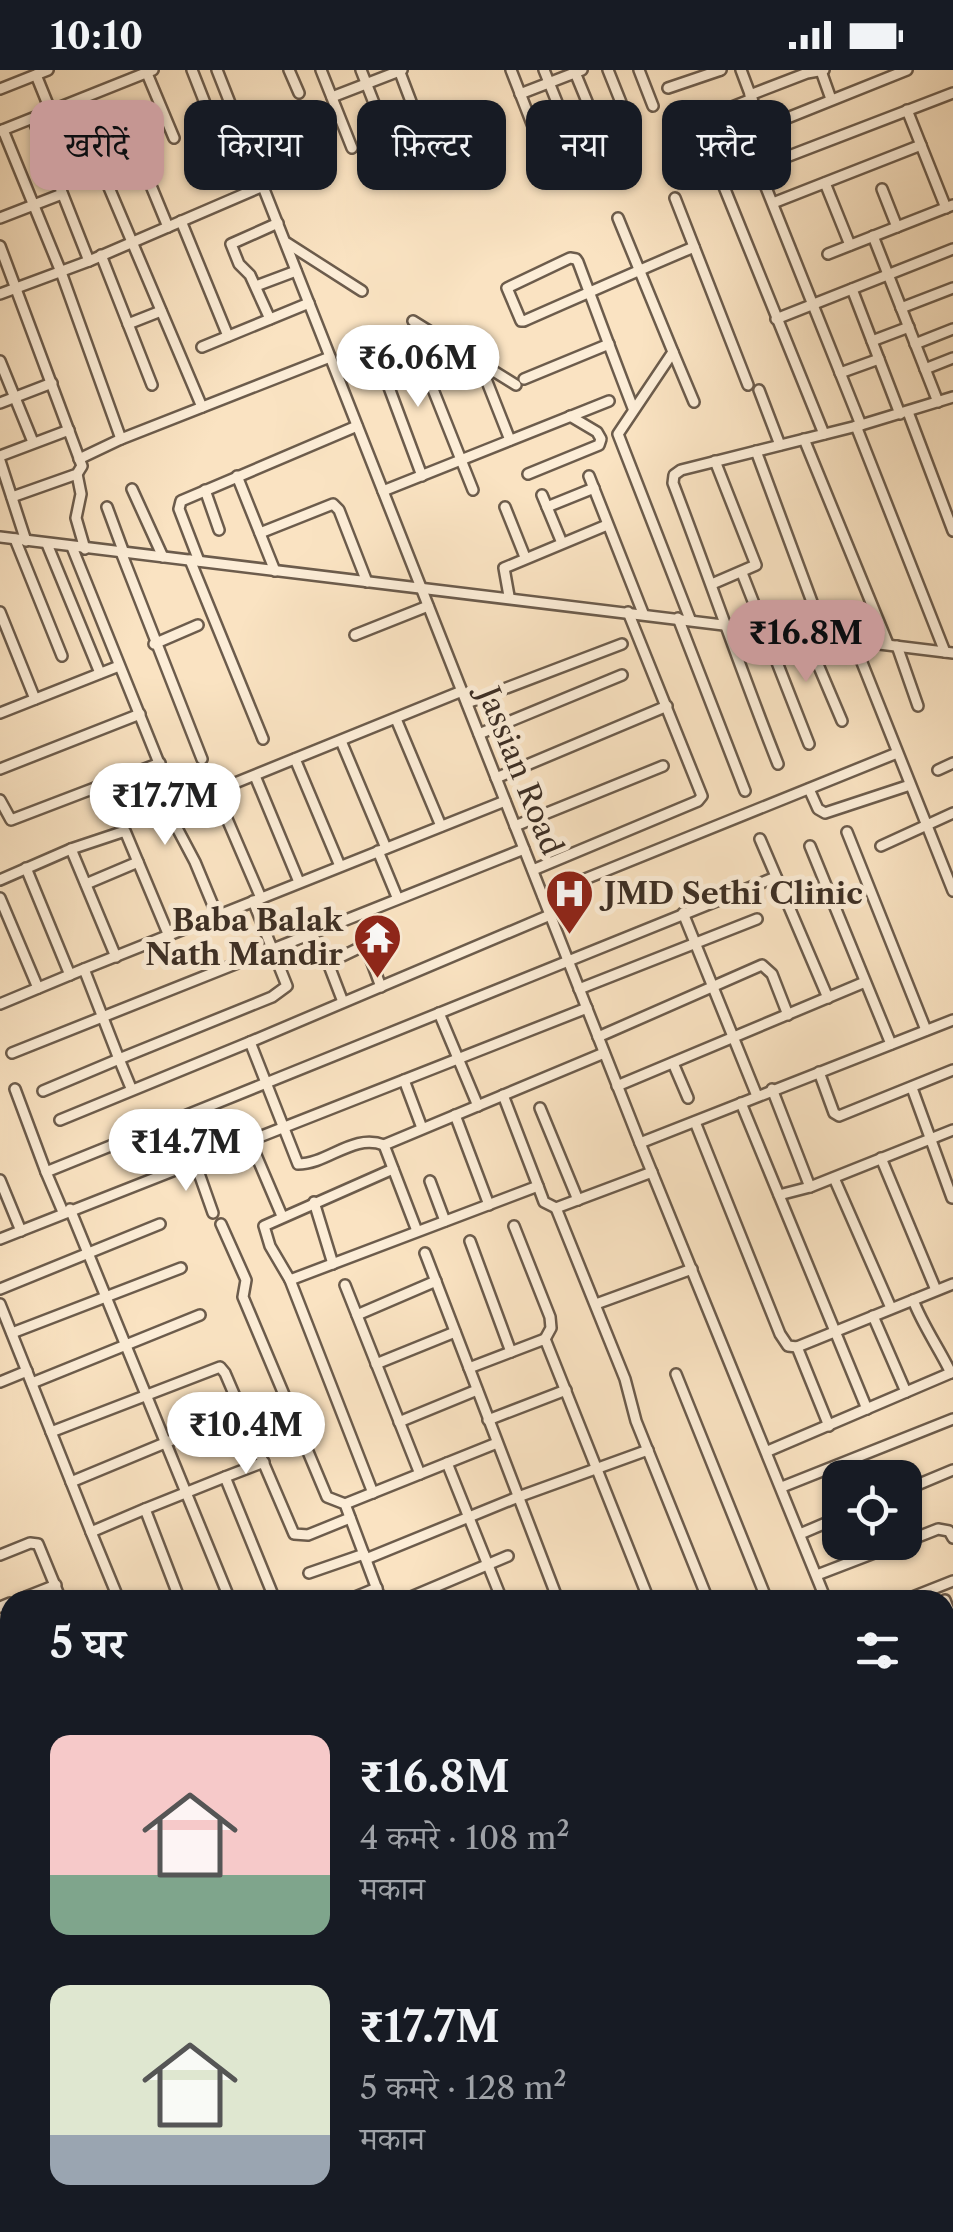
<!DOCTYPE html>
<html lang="hi">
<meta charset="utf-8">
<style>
:root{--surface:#171b24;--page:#242831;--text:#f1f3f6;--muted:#9ea1a6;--accent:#c59692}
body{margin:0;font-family:"Libre Caslon Text","Noto Serif Devanagari",serif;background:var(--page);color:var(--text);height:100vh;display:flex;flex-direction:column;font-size:38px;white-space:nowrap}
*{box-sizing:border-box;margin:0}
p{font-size:32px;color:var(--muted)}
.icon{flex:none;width:55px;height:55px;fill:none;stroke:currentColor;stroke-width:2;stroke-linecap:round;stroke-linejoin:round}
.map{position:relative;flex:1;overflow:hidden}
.details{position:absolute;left:0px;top:1520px;width:955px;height:642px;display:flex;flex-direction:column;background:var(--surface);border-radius:30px 30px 0 0;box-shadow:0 2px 8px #0004}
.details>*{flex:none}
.hud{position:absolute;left:30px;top:30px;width:895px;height:90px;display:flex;gap:20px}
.tools{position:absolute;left:822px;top:1390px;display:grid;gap:20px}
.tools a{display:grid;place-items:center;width:100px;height:100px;border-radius:20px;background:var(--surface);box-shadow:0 2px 8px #0004;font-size:50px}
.price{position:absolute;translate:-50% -85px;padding:0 22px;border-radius:35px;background:#fff;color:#222;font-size:32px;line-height:65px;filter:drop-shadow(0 2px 5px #0008)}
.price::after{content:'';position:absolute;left:50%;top:60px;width:30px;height:22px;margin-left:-15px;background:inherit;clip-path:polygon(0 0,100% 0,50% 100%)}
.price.on{background:var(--accent);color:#111}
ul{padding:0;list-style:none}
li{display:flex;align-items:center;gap:30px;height:250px;padding:0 50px}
li span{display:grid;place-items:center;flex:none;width:280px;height:200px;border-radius:20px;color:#555}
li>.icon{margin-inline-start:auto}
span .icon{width:120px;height:120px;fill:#fffc;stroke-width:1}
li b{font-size:42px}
h2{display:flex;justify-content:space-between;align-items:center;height:120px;padding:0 50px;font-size:42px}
.pill{padding:0 35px;border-radius:20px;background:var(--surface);box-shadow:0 2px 8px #0004;font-size:35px;line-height:90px}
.pill.on{background:var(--accent);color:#111}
.status{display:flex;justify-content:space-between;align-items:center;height:70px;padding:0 50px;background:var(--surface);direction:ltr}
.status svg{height:28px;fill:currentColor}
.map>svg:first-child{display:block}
</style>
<div class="status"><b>10:10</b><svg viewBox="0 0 49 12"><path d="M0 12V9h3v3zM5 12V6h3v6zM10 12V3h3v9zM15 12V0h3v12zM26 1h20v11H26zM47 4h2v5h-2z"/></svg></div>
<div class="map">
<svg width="953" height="2162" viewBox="0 0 953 2162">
<rect width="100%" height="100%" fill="#fae3c2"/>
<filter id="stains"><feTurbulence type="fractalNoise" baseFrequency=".002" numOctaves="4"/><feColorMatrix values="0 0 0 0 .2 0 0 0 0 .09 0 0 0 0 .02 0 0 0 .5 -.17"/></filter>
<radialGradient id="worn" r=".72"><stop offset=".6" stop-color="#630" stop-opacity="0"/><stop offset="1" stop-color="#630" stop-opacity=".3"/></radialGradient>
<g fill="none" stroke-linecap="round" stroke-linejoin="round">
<defs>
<g id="minor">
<polyline points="192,0 214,56"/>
<polyline points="217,0 640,1073 826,1530"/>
<polyline points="289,0 299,23"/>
<polyline points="321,0 352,78"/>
<polyline points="361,0 387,66"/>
<polyline points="399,0 418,50"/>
<polyline points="511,0 543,82"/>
<polyline points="544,0 573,72"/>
<polyline points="574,0 600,63"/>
<polyline points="608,0 628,50"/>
<polyline points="639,0 653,36"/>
<polyline points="741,0 770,77"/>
<polyline points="146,1 174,68"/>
<polyline points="821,1 831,29"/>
<polyline points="36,5 51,42"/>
<polyline points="668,18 721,0"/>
<polyline points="0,19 48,0"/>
<polyline points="520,24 582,0"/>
<polyline points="750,25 807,3 824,0"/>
<polyline points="332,27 402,0"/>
<polyline points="907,40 946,138"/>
<polyline points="715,43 738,66"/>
<polyline points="33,49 89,191"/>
<polyline points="677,59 752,29"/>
<polyline points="3,60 61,202 121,369"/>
<polyline points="0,61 153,0"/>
<polyline points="85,61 202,337"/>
<polyline points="93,81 124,68 133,72 168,157"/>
<polyline points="753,85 861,355"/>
<polyline points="690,87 907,0"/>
<polyline points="825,113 850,175"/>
<polyline points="882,119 897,157"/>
<polyline points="675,128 748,315"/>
<polyline points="773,133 921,75"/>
<polyline points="0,148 62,124"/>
<polyline points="618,148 673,282 618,364 690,549"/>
<polyline points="181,151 228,266"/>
<polyline points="873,166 938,332"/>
<polyline points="287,173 362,221"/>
<polyline points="0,176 82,396 77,404 12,427"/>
<polyline points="828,184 953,135"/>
<polyline points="101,185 152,315"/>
<polyline points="256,216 296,201"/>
<polyline points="852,219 900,344"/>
<polyline points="0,224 89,191 263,116"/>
<polyline points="901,238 953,218"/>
<polyline points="270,249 250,205 239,194 231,174 278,153"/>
<polyline points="776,249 953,179"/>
<polyline points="413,251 516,315"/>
<polyline points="128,254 161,241"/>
<polyline points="872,271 909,257"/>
<polyline points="415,274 473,420"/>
<polyline points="915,274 953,259"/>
<polyline points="202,277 309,233"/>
<polyline points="673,282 694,332"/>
<polyline points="378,288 422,406"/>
<polyline points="0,291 33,372"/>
<polyline points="480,294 510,370"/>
<polyline points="925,299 953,288"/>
<polyline points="840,303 879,289"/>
<polyline points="338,305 434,265"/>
<polyline points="524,309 609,274"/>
<polyline points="759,320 780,375"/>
<polyline points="0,333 52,313"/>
<path d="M 633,338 C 614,289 596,240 578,192 L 576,189 L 570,188 L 507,218 L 521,251 L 524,251 C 581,226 637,201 694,177"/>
<polyline points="908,342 953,461"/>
<polyline points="856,356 945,582"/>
<polyline points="824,364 720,107 720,99 773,76 784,86 789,86 953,23"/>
<polyline points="804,369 888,574"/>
<polyline points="756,381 825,567"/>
<polyline points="0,386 69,360"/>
<polyline points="79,389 121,369 330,287"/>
<polyline points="0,391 26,471"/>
<polyline points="77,404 81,424 76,448 85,479"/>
<polyline points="528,404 599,375 601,369 597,362 570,346"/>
<polyline points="237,406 275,501"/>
<polyline points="589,406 643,543"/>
<polyline points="132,419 163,487"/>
<polyline points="205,420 219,460"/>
<polyline points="383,421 609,331"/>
<polyline points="542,425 562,473"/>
<polyline points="107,437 124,483"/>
<polyline points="505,437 525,487"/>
<polyline points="547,437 594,418"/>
<polyline points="260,463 333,434 339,440 367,512"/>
<polyline points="0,467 953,583"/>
<polyline points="15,469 62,586"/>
<polyline points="47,474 100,603"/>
<polyline points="72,477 167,713 160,726 195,792 217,845"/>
<polyline points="121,482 202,689"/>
<polyline points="190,490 263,669"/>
<polyline points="199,491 179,439 181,431 357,356"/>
<polyline points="742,503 809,674"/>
<polyline points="712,514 756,495 715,391"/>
<polyline points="509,526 504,498 607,455"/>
<polyline points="0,542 35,629"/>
<polyline points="678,548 745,721"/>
<polyline points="805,564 842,651"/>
<polyline points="355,565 428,536"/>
<polyline points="853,570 953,821"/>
<polyline points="154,574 198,555"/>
<polyline points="897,576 918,636"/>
<polyline points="467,633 622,574"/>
<polyline points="0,643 119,596"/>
<polyline points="396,649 441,756"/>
<polyline points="479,664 622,605"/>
<polyline points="341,671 386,778"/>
<polyline points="295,689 340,796"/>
<path d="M 778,694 C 741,601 709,507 673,413 L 674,405 L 681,400 L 861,355 L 953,327"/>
<polyline points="0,699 140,644"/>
<polyline points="938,700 953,693"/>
<polyline points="255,706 299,812"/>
<polyline points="496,708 667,636"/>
<polyline points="809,719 818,739 825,743 910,715"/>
<polyline points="215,721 261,828"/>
<polyline points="0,730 11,750 160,693"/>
<polyline points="166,741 462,621"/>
<polyline points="515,756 663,696"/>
<polyline points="847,762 926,960"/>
<polyline points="760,769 828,928"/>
<polyline points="810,776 891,974"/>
<polyline points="881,776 953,743"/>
<polyline points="71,779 116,887"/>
<polyline points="378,781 397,827"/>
<polyline points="26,798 70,905"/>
<polyline points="533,800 698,731 702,726 628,542"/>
<polyline points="0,810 71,779 125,761 169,866"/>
<polyline points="86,814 138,792"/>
<polyline points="543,826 897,683"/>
<polyline points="0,828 38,918"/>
<polyline points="683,843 757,1026"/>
<polyline points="365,874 381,917"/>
<polyline points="84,899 505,731"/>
<polyline points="579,919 757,849"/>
<polyline points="343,932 328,893 384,866"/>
<polyline points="0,934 84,899 119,989 272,927 287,916 253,831"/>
<polyline points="439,943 478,1036"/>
<polyline points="598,967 762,895 772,904 788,945"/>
<polyline points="250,972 550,845"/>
<polyline points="12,983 524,779"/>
<polyline points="673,993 688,1028"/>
<polyline points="819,1002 834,1043 839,1046 953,1000"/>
<polyline points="404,1010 422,1058"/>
<polyline points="617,1016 865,912"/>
<polyline points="912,1018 952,1128"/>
<polyline points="15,1019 46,1102"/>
<polyline points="772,1019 810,1117"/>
<polyline points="43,1021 119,989 131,1018"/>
<polyline points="741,1033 867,1339"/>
<polyline points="540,1038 578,1130"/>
<polyline points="455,1045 489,1135"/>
<path d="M 60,1050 L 250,972 L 298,1094 C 328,1094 353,1063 384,1075"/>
<polyline points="695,1052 780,1264 788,1276 797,1277 829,1356"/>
<polyline points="250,1071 282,1146"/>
<polyline points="640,1073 953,950"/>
<polyline points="881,1088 936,1220"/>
<polyline points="195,1092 213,1143"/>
<polyline points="834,1108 891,1238"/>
<polyline points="0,1110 21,1161"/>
<polyline points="430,1111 445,1151"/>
<polyline points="538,1116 544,1132 556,1138 652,1102"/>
<polyline points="779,1125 810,1117 953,1060"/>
<polyline points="314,1132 333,1194"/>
<polyline points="556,1138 625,1309 636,1351 708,1530"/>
<polyline points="70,1139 230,1530"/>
<polyline points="63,1142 46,1102 776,807"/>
<polyline points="221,1154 246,1210 243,1227 327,1427 345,1434 381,1530"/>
<polyline points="514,1156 550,1247 551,1258 545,1269"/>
<polyline points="417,1161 384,1075 604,983"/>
<polyline points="0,1169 587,938"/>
<polyline points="470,1171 511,1282"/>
<polyline points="425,1183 558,1530"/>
<polyline points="290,1210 270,1176 264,1156 393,1099"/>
<polyline points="345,1215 420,1404"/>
<polyline points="0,1219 160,1154"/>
<path d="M 913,1230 C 923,1256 939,1278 951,1303"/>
<polyline points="0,1234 91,1462"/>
<polyline points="596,1234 692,1199"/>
<polyline points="357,1245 436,1211"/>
<polyline points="873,1246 906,1322"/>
<polyline points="12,1263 181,1198"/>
<polyline points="797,1277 953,1214"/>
<polyline points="376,1294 455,1262"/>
<polyline points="469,1298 545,1269 649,1530"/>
<polyline points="676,1304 767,1530"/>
<polyline points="0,1312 27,1301"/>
<polyline points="32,1313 200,1245"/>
<polyline points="488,1350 566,1320"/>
<polyline points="399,1352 477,1320"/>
<polyline points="51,1362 220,1297 225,1303 294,1464 308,1465 350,1448"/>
<polyline points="768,1381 953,1302"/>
<polyline points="447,1393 502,1530"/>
<polyline points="225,1407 264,1392"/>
<polyline points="71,1412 242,1341"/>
<polyline points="782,1417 953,1349"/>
<polyline points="905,1420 953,1400"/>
<polyline points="373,1423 290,1210 538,1116 503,1025"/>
<polyline points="345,1434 497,1373"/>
<polyline points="145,1439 225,1407 275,1530"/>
<polyline points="800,1464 840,1447"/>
<polyline points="905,1472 938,1459 949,1461 953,1468"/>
<polyline points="0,1485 30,1473 38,1474 61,1530"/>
<polyline points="366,1489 518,1427 648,1380"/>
<polyline points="309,1503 364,1484"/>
<polyline points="817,1505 903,1472"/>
<polyline points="18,1530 56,1515"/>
<polyline points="119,1530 91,1462 145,1439 180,1530"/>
<polyline points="348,1530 377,1518"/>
<polyline points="404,1530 508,1486"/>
<polyline points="905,1530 953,1511"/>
<polyline points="945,1530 953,1551"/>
<polyline points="0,1537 10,1533"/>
<polyline points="0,1595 10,1591"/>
<polyline points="0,1651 10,1647"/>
<polyline points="0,1661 10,1686"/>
<polyline points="945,1681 953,1702"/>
<polyline points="0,1740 10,1736"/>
<polyline points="945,1799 953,1796"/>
<polyline points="945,1837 953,1860"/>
<polyline points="2,1888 10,1909"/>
<polyline points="945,1988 953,2009"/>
<polyline points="0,2002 10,2029"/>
<polyline points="0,2053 10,2053"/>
<polyline points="945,2070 953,2070"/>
<polyline points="0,2096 10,2092"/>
<polyline points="945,2108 953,2140"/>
<polyline points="58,2152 62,2162"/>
<polyline points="100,2152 104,2162"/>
<polyline points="140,2152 143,2162"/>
<polyline points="175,2152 179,2162"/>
<polyline points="216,2152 219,2162"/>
<polyline points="252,2152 256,2162"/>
<polyline points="521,2152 525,2162"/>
<polyline points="629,2152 633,2162"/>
<polyline points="697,2152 700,2162"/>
<polyline points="749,2152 752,2162"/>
<polyline points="809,2152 813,2162"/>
<polyline points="850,2152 852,2162"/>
<polyline points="293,2156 293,2152"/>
<polyline points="0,2160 19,2153"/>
<polyline points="318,2162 319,2152"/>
<polyline points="365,2162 366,2152"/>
<polyline points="409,2162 410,2152"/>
<polyline points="454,2162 454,2152"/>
<polyline points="492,2162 516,2152"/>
<polyline points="578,2162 591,2152"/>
<polyline points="885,2162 903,2157"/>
</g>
</defs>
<use href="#minor" stroke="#6c5c4c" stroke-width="14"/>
<use href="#minor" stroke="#fcedd7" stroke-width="9"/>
</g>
<defs>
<symbol id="hospital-pin" viewBox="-11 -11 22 30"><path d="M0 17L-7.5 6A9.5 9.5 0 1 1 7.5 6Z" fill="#8f2418" stroke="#fcedd7"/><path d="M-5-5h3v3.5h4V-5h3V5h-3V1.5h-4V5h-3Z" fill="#fff"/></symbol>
<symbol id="temple-pin" viewBox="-11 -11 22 30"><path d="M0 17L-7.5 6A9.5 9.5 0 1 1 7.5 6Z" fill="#8f2418" stroke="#fcedd7"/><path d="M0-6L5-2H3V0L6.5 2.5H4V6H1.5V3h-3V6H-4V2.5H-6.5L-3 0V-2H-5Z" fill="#fff"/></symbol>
</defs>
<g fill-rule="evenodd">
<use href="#hospital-pin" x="542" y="796" width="55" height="75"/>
<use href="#temple-pin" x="350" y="840" width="55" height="75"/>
</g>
<g text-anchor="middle" stroke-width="10" stroke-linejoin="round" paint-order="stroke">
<g font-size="30" fill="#3d2f25" stroke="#fcedd7">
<text transform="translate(520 701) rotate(68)" y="10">Jassian Road</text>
</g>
<g font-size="30" font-weight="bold" fill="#3d2f25" stroke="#fcedd7" text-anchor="start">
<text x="604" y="834">JMD Sethi Clinic</text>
<text x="343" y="861" text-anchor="end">Baba Balak<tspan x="343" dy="34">Nath Mandir</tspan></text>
</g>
</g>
<rect width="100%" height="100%" filter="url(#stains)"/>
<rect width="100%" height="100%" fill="url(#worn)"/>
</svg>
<div class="tools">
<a><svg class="icon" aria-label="locate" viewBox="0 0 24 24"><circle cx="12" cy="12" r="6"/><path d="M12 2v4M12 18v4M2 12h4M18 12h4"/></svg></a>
</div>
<b class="price" style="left:418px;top:340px">₹6.06M</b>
<b class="price on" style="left:806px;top:615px">₹16.8M</b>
<b class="price" style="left:165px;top:778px">₹17.7M</b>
<b class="price" style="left:186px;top:1124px">₹14.7M</b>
<b class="price" style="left:246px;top:1407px">₹10.4M</b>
<div class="hud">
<a class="pill on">खरीदें</a>
<a class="pill">किराया</a>
<a class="pill">फ़िल्टर</a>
<a class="pill">नया</a>
<a class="pill">फ़्लैट</a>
</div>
<section class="details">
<h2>5 घर<svg class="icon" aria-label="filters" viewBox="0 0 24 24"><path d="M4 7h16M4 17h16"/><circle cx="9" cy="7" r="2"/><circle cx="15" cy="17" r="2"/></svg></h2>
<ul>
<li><span style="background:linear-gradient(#f6c9c9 70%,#7fa58c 0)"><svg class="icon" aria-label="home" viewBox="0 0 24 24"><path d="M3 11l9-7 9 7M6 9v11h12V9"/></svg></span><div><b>₹16.8M</b><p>4 कमरे · 108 m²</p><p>मकान</p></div></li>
<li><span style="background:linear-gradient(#dfe7d0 75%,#9aa5b1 0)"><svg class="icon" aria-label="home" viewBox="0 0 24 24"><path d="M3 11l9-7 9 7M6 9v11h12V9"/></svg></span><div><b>₹17.7M</b><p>5 कमरे · 128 m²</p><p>मकान</p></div></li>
</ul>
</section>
</div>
